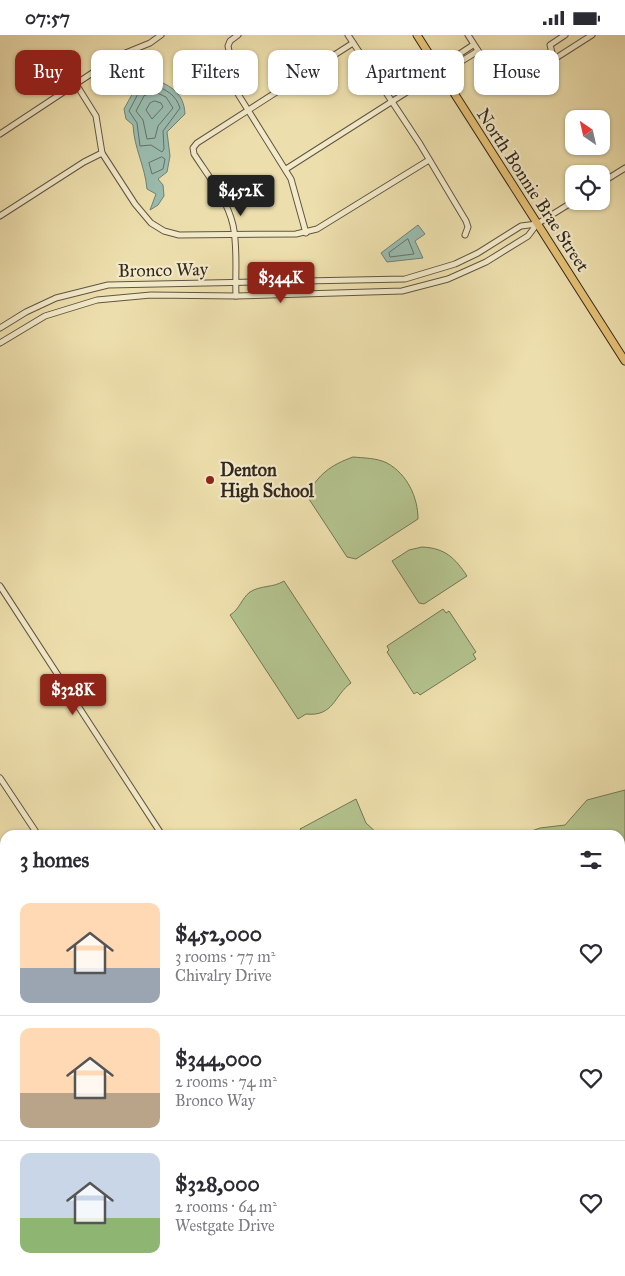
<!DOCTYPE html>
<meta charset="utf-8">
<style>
:root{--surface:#fff;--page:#f2f2f3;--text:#2b2b33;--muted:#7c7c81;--line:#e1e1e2;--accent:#8f2418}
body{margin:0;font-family:"IM FELL Great Primer",serif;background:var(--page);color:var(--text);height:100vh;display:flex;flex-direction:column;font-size:19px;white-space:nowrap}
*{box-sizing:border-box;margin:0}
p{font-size:16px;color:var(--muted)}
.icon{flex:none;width:28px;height:28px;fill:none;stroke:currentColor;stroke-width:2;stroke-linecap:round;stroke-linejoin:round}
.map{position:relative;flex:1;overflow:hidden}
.panel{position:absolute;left:0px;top:795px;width:625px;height:446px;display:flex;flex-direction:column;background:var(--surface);border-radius:15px 15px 0 0;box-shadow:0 1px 4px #0004}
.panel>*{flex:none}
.banner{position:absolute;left:15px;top:15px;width:595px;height:45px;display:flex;gap:10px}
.needle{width:32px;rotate:326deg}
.controls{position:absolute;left:565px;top:75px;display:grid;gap:10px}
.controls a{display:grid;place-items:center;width:45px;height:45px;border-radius:10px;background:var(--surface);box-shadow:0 1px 4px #0004;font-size:25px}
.price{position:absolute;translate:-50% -42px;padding:0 11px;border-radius:5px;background:var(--accent);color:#fff;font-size:16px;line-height:32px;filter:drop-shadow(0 1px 2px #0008)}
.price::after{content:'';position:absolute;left:50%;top:30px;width:15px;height:11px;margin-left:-8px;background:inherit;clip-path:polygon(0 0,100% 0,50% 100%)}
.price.active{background:#222;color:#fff}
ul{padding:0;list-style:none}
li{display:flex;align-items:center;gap:15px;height:125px;padding:0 20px}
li+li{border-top:1px solid var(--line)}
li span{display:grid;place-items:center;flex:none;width:140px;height:100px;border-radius:10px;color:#555}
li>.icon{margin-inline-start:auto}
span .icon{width:60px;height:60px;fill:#fffc;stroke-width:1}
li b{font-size:21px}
h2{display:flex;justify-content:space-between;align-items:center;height:60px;padding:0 20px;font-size:21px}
.tag{padding:0 18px;border-radius:10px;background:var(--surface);box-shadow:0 1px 4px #0004;font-size:18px;line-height:45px}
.tag.active{background:var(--accent);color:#fff}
.status{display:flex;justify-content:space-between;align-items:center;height:35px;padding:0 25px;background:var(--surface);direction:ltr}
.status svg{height:14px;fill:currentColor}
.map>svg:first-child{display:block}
</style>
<div class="status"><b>07:57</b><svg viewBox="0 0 49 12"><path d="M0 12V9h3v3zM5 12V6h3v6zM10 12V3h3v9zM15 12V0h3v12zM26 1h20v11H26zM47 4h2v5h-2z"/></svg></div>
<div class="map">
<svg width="625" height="1241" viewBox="0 0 625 1241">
<rect width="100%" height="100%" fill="#eddfad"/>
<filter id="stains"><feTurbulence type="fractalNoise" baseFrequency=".004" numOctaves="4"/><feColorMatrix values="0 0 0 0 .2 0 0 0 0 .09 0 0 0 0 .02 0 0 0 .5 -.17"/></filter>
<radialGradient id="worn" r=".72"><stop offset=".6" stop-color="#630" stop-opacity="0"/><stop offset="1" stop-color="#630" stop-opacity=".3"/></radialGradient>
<g fill="#b3c38e" stroke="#727656">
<path d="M 353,422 C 364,423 377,423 387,428 C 407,439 418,462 418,484 L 356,524 L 347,522 L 307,461 C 318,439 331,430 353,422 Z"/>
<path d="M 422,512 C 445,513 455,523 467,541 L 424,569 L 419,568 L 392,526 L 409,515 Z"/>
<path d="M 284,546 L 351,648 C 334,660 334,682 306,679 L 298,684 L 230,580 C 240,574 241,564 250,557 C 261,550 273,553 284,546 Z"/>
<polygon points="443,574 446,578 449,576 476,617 473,619 476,624 420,660 417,657 414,659 387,617 389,615 387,611"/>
<polygon points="625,755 625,923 620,915 620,800 521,800 540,793 565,790 587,765"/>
<polygon points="356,764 366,788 379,800 304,800 300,794"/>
</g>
<g fill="#9abcaf" stroke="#708175">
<path d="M 154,44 C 171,51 184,58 185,79 L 167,97 L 170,121 L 167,137 L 158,144 L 163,150 L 164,161 L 158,170 L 150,175 L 156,159 L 147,154 C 145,131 134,113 133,90 L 126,84 L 124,74 L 135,54 Z"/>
<polygon points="418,190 425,199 415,206 423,223 387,227 381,218"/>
</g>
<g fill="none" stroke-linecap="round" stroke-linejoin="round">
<g stroke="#667267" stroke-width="1">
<path d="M 153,50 C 166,54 176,60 180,73 L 163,96 L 164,114 L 162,117 L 151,110 L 140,111 L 137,88 L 129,76 L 139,57 Z"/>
<polygon points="155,57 166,62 173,73 158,91 155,103 147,104 143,85 136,76 144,61"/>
<polygon points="155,66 161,68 163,72 152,84 146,75 150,68"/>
<polygon points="162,122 165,124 163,134 152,139 149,128"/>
<polygon points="408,204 414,219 390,222 389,218"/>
</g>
<g stroke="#708175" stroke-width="1">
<polyline points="620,890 625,885"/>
<polyline points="0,990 5,993"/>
</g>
<defs>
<g id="minor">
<polyline points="238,0 230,6 228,11 238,59 291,144 306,198"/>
<polyline points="348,0 420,109 466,186 468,192 465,200"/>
<polyline points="468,0 501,51 512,51 592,0"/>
<polyline points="554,25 550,10 565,0"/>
<polyline points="443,34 443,30 473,10"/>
<polyline points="491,36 508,26 522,44"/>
<polyline points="76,49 96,81 102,118 135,169 151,188 164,196 179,200 296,199 317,194 429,125"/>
<polyline points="0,99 118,21 150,8 161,0"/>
<polyline points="286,134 443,34 447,35 478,16"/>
<polyline points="601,148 625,133"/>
<polyline points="0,181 84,127 102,118"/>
<path d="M 236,261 C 235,238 238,213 233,190 C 227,164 209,142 194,119 L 193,113 L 197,108 L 353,8"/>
<polyline points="0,293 26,277 56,263 108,250 405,244 455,229 478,218 521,191 537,189"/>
<polyline points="0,308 45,281 97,265 151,260 236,261 402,256 448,244 486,227 528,201 537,189 574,166"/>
<polyline points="0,551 162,800"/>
<polyline points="0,743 38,800"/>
<polyline points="620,977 625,984"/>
<polyline points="620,1063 625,1059"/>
<polyline points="620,1113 625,1110"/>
<polyline points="620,1123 625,1120"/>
<polyline points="620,1174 625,1182"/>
<polyline points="178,1236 181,1241"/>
<polyline points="259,1236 262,1241"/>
<polyline points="582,1236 585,1241"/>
<polyline points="438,1241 446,1236"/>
<polyline points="515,1241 516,1236"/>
</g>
<polyline id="major" points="417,0 625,326"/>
</defs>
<use href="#minor" stroke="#605642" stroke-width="7"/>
<use href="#major" stroke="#31281f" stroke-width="9"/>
<use href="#minor" stroke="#f3eaca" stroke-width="5"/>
<use href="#major" stroke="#e6c076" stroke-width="7"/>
</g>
<circle fill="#8f2418" stroke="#f3eaca" stroke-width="2" cx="210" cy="445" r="5"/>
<g text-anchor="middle" stroke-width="4.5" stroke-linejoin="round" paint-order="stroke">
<g font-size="18" fill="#31281f" stroke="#f3eaca">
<text transform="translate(533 155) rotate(57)" y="6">North Bonnie Brae Street</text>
<text transform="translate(163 235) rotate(-1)" y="6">Bronco Way</text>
</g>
<g font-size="18" font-weight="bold" fill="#31281f" stroke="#f3eaca" text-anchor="start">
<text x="220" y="441">Denton<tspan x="220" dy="21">High School</tspan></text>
</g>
</g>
<rect width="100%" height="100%" filter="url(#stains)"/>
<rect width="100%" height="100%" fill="url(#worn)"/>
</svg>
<div class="controls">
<a><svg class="needle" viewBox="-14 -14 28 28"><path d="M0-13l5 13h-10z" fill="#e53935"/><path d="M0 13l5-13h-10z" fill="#7c7c81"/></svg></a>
<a><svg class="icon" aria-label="locate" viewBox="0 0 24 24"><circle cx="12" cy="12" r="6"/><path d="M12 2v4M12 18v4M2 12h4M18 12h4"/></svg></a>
</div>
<b class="price active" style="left:241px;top:182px">$452K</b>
<b class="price" style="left:281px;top:269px">$344K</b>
<b class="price" style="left:73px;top:681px">$328K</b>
<div class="banner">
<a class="tag active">Buy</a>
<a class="tag">Rent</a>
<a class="tag">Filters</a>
<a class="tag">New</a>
<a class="tag">Apartment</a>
<a class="tag">House</a>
</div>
<section class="panel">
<h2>3 homes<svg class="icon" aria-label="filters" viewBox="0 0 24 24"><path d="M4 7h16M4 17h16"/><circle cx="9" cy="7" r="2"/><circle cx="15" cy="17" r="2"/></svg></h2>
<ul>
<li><span style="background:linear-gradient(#ffd9b3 65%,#9aa5b1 0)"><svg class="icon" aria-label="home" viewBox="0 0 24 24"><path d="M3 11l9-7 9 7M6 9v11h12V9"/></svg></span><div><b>$452,000</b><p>3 rooms · 77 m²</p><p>Chivalry Drive</p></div><svg class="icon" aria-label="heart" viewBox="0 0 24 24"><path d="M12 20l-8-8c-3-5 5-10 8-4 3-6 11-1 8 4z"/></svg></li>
<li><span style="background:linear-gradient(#ffd9b3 65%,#b9a48a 0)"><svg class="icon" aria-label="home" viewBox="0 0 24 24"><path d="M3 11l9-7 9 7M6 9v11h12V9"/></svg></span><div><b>$344,000</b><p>2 rooms · 74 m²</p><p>Bronco Way</p></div><svg class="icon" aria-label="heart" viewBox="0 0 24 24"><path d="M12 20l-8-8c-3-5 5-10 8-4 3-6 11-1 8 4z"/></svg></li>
<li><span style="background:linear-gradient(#c9d6e8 65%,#8fb573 0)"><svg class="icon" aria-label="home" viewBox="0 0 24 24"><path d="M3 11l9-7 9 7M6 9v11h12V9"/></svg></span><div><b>$328,000</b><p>2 rooms · 64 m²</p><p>Westgate Drive</p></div><svg class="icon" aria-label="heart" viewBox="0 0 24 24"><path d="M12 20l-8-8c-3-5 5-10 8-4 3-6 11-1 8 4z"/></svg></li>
</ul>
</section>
</div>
